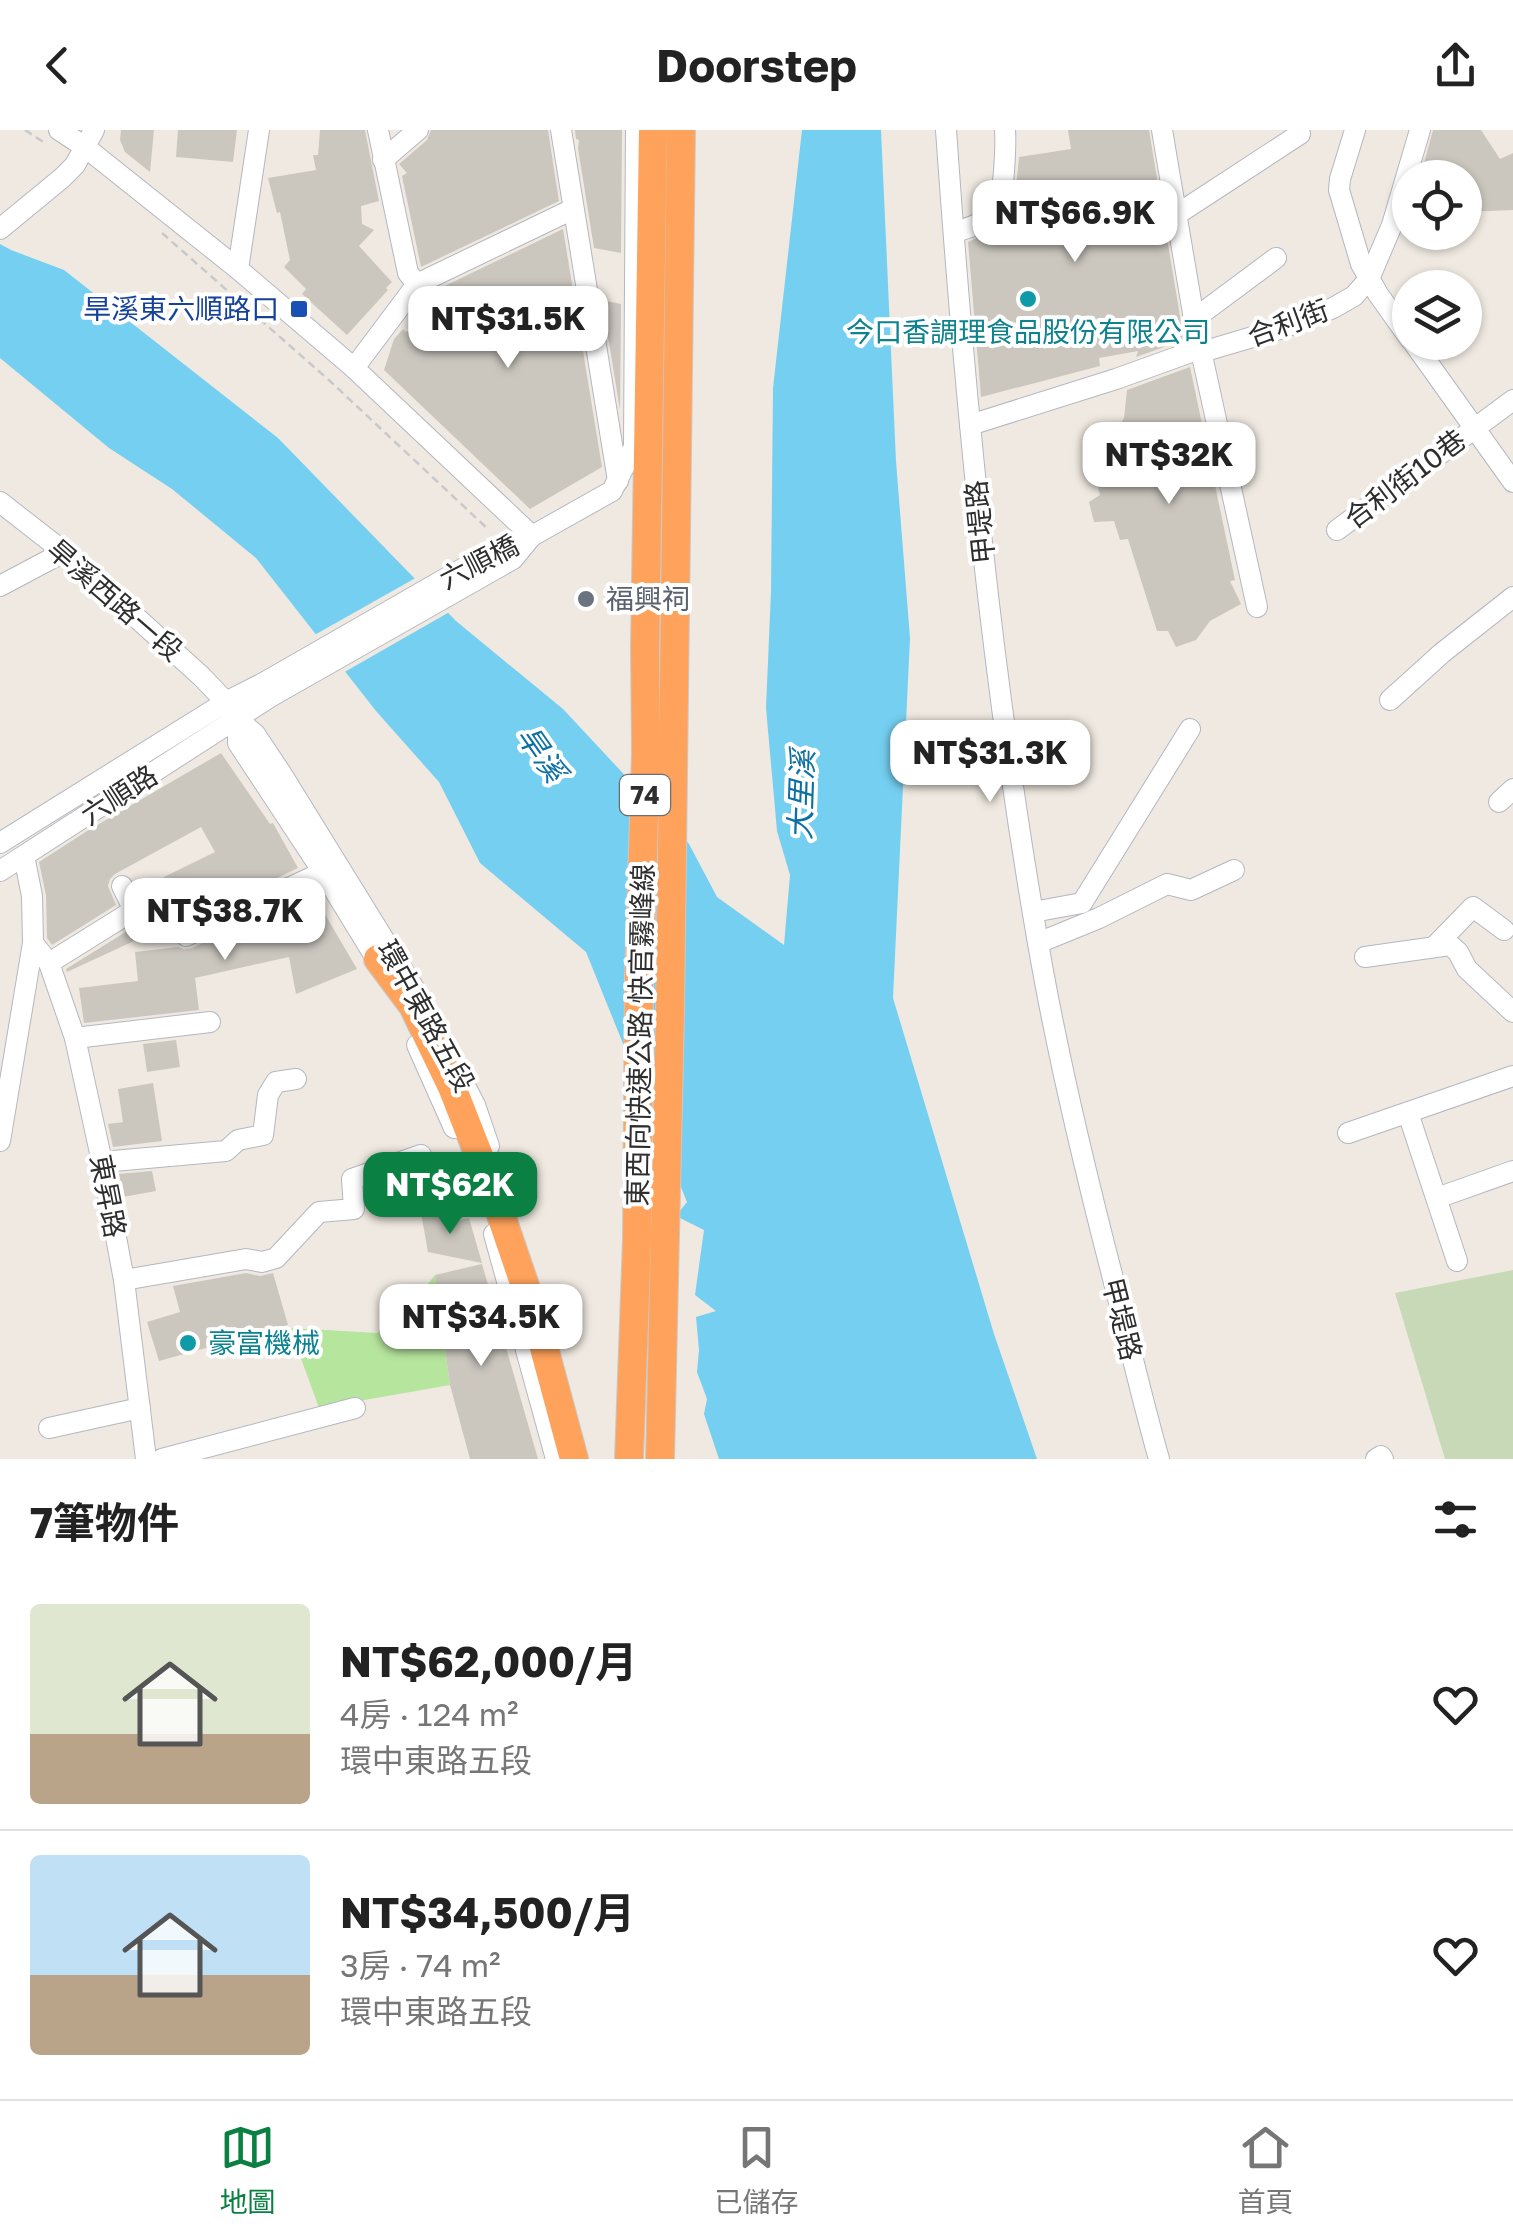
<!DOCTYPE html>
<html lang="zh-TW">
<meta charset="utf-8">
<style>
:root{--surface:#fff;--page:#f6f6f6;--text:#222;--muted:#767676;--line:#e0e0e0;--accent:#0b8043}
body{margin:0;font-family:"Golos Text","Noto Sans TC",sans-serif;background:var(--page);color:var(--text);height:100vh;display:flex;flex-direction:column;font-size:38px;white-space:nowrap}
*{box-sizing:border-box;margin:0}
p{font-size:32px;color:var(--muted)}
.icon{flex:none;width:55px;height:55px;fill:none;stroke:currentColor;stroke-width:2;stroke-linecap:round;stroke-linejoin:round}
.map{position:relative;height:1329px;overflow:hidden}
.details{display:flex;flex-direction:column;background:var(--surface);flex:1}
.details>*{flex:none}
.fabs{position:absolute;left:1392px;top:30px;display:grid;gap:20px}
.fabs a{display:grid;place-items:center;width:90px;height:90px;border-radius:50%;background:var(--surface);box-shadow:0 2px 8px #0004;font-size:50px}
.price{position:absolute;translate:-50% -85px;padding:0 22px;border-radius:20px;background:#fff;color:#222;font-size:32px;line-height:65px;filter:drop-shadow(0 2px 5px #0008)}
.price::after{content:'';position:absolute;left:50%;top:60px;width:30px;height:22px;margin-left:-15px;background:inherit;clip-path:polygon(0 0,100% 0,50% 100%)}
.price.selected{background:var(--accent);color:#fff}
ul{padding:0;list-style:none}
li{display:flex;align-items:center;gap:30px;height:250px;padding:0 30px}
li+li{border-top:2px solid var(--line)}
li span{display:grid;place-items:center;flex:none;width:280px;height:200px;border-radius:10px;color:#555}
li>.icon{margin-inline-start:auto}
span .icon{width:120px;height:120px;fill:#fffc;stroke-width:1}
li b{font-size:42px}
h2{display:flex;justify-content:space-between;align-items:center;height:120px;padding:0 30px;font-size:42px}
header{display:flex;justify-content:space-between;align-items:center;height:130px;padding:0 30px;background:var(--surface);font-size:45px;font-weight:700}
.tabs{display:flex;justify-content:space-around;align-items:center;height:140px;border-top:2px solid var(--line);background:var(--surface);font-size:28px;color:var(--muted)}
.tabs a{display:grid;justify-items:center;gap:5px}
.tabs .selected{color:var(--accent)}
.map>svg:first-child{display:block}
</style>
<header><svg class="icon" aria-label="back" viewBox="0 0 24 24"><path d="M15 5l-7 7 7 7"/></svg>Doorstep<svg class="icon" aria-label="share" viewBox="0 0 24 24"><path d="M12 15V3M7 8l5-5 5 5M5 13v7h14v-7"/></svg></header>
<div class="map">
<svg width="1513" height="1329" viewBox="0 0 1513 1329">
<rect width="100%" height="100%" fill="#efe9e1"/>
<polygon fill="#b6e59e" points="435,1145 450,1255 319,1278 290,1198 378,1203 395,1165 424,1159"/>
<polygon fill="#c8d9b8" points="1513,1140 1513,1329 1445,1329 1395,1163"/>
<polygon fill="#75cff0" points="802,0 881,0 896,331 910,508 893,868 994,1204 1037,1329 719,1329 704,1284 707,1269 697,1242 699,1220 696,1187 716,1181 695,1165 704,1100 676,1086 687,1072 586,822 480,733 439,652 376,581 256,428 172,359 109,318 0,228 0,114 11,120 64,140 278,308 456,491 563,579 689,714 717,767 784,815 790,745 777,701 766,578 771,462 773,258"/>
<polygon fill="#efe9e1" points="419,446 453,480 341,544 311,507"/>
<g fill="#cbc7bf">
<polygon points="121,0 154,0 150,42 125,22 120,10"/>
<polygon points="178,0 237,0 233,32 176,27"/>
<polygon points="320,0 365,0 379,71 361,76 362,94 374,100 359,116 392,152 386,158 388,160 347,205 302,164 306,159 284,137 290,130 280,82 277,83 268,48 316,40 313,25 318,25"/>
<polygon points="431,0 548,0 559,71 421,137 402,46 407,43 399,34 427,10"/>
<polygon points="575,0 622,0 621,123 594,118 578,18 579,10 576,9"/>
<polygon points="1068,0 1149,0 1184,210 1136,227 1138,221 1099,228 1100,236 981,267 968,112 994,100 1009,82 1016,57 1019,27 1071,19"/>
<polygon points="1433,0 1481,0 1500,29 1513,23 1513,80 1465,82 1465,48 1420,48"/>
<polygon points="563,99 602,337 530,379 384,240 394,209 403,199 406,202 430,190 421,175 426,172 424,168 426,165"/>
<polygon points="602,170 621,174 620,280"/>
<polygon points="1190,237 1235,450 1230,451 1241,474 1210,491 1196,510 1176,517 1168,501 1157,501 1128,409 1120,410 1114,391 1094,392 1089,372 1100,365 1095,347 1105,336 1112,307 1124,288 1127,260"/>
<polygon points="221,623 270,694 273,693 298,738 180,794 175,798 164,747 215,722 201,697 115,744 110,749 108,756 116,775 52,815 47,808 46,765 39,732 87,701"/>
<polygon points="312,762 357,839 296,864 289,827 195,848 199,880 84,893 79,858 138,851 135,822 178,817 184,819 192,818"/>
<polygon points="132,798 134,811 67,842 66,839"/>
<polygon points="176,910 180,937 147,942 143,914"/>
<polygon points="153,953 162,1011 113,1017 108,994 123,992 118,959"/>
<polygon points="152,1041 156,1061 123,1067 118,1044"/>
<polygon points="431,1081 453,1091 469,1088 482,1133 428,1122 421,1083"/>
<polygon points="482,1134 538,1329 470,1329 450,1255 435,1145"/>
<polygon points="246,1143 260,1146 273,1143 288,1195 159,1231 147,1192 180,1182 173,1156"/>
</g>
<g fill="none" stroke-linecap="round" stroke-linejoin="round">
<defs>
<g id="minor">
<polyline points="59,0 85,17 238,139 354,238 532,406"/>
<polyline points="378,0 408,143 417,154"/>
<polyline points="561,0 618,351"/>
<path d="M 946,0 C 965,272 991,544 1038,813 C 1058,930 1086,1045 1116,1160 C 1130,1217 1143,1273 1159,1329"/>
<polyline points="1162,0 1194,189 1257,477"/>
<polyline points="1355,0 1340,49 1339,60 1361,134 1378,164 1410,209"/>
<polyline points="383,30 418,0"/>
<polyline points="1176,85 1300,4"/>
<polyline points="0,99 62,48 75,35 94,0"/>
<path d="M 954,102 C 994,92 1001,80 1004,41 C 1005,27 1006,14 1005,0"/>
<polyline points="238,139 259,0"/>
<polyline points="1194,189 1276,128"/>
<polyline points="1413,212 1513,352"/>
<polyline points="354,238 417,154 573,79"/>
<polyline points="970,295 1116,249 1191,222 1212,219 1283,198 1333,178 1354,166 1369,149 1392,95 1420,0"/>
<polyline points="0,372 64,422 201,546 226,572 238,590 238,613 323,742 382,838"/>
<polyline points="1337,400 1513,270"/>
<polyline points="0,456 64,422"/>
<polyline points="1390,570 1442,523 1513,467"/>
<polyline points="238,590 255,604 281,643 417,863"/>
<polyline points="1499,672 1513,659"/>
<polyline points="0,713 226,572 265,552 504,415 532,406 612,361 634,317 636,0"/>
<polyline points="0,741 270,567 513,429 531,407"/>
<polyline points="1033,782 1082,773 1190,599"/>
<polyline points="186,806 323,742"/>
<polyline points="33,813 49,833 75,908 102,1032 124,1150 146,1329"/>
<polyline points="1038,813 1099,788 1167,754 1191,760 1234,740"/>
<polyline points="1434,817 1473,777 1504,800"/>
<polyline points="1365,827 1450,815 1458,822 1467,839 1513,882"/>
<polyline points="49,833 134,780 122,756"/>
<polyline points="75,908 210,892"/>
<polyline points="417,915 454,998"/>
<polyline points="460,946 475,975 489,1016"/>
<polyline points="1408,983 1457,1131"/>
<polyline points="1348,1003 1513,946"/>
<polyline points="0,1011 33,813 32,766 24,726"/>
<polyline points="102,1032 226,1021 238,1010 263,1005 268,965 276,952 296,949"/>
<polyline points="1437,1068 1513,1041"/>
<polyline points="494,1104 556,1329"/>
<polyline points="124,1150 246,1129 262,1132 276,1128 319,1082 354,1079 352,1049 421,1025 441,1072 457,1078 483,1066"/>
<polyline points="49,1298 140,1278"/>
<polyline points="162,1329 355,1278"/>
<polyline points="1376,1329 1381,1326 1383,1329"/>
</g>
<g id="highway">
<polyline points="378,829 413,876 452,957 492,1059 536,1188 574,1329"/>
<polyline points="629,1329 637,1109 639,849 646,623 645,518 653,0"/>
<polyline points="660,1329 670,883 681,0"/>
</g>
</defs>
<use href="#minor" stroke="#b4b7c1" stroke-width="22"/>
<use href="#highway" stroke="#c9c9c9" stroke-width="30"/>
<g stroke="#c9c9c9" stroke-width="2.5" stroke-dasharray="8 5" stroke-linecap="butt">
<polyline points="25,0 45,13"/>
<polyline points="162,103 331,252 489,400"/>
</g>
<use href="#minor" stroke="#fff" stroke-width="20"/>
<use href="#highway" stroke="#ffa35c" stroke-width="28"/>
</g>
<g fill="#0f9aa8" stroke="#fff" stroke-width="4">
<circle cx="1028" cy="169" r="10"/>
<circle cx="188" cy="1213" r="10"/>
</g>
<rect fill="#1a4fb4" stroke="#fff" stroke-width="4" x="289" y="169" width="20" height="20" rx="5"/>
<circle fill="#6b7280" stroke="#fff" stroke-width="4" cx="586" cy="469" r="10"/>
<g text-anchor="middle" stroke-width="8" stroke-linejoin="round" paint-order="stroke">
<rect fill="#fff" stroke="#6d6d6d" stroke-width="2.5" x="620" y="645" width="50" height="40" rx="8"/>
<g font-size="25" font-weight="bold" fill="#2e2e2e">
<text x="645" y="674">74</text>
</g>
<g font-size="28" fill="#164399" stroke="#fff" text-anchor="end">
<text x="279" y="189">旱溪東六順路口</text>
</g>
<g font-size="28" fill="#2e2e2e" stroke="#fff">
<text transform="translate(1288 193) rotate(-20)" y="10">合利街</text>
<text transform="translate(1405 349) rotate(-37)" y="10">合利街10巷</text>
<text transform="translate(980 392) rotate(-96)" y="10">甲堤路</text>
<text transform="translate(479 432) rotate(-27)" y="10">六順橋</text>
<text transform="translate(115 470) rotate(41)" y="10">旱溪西路一段</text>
<text transform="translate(119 665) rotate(-33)" y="10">六順路</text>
<text transform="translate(426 886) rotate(61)" y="10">環中東路五段</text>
<text transform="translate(640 905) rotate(-89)" y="10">東西向快速公路 快官霧峰線</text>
<text transform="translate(108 1066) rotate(79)" y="10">東昇路</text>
<text transform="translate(1122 1189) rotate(76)" y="10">甲堤路</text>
</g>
<g font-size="28" fill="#0d838f" stroke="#fff">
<text x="1028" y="212">今口香調理食品股份有限公司</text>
<text x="208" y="1223" text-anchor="start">豪富機械</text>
</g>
<g font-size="28" fill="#5b616d" stroke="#fff" text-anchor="start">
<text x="606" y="479">福興祠</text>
</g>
<g font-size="30" font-style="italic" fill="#0d6fa3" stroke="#fff">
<text transform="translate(541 624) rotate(55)" y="10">旱溪</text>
<text transform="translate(802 665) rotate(-88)" y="10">大里溪</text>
</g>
</g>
</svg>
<div class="fabs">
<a><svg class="icon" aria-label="locate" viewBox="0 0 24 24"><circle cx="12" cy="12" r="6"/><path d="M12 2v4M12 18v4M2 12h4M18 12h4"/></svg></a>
<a><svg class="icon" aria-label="layers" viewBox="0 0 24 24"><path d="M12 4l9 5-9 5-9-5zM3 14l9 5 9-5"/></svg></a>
</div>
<b class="price" style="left:1075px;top:135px">NT$66.9K</b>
<b class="price" style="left:508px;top:241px">NT$31.5K</b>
<b class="price" style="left:1169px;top:377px">NT$32K</b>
<b class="price" style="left:990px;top:675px">NT$31.3K</b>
<b class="price" style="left:225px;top:833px">NT$38.7K</b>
<b class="price selected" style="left:450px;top:1107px">NT$62K</b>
<b class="price" style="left:481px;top:1239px">NT$34.5K</b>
</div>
<section class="details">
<h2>7筆物件<svg class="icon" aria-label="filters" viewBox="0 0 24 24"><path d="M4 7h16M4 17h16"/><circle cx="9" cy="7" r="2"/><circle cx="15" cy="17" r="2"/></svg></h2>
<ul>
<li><span style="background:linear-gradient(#dfe7d0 65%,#b9a48a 0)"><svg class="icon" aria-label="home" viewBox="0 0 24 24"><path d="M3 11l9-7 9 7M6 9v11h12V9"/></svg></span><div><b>NT$62,000/月</b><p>4房 · 124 m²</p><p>環中東路五段</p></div><svg class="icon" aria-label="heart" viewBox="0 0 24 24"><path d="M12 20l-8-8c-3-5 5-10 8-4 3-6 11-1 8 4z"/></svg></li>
<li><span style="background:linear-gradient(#bfe0f5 60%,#b9a48a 0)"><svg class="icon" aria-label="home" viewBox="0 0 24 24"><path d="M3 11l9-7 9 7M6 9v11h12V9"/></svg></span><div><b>NT$34,500/月</b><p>3房 · 74 m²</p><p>環中東路五段</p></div><svg class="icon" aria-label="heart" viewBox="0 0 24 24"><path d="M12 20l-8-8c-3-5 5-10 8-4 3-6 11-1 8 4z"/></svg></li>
</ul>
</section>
<nav class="tabs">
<a class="selected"><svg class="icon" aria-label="map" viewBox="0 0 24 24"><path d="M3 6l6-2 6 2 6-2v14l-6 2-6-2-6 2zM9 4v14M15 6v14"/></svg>地圖</a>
<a><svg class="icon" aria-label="saved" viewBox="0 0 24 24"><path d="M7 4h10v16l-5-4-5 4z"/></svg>已儲存</a>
<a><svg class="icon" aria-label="home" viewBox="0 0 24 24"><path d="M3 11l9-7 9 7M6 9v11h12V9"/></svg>首頁</a>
</nav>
